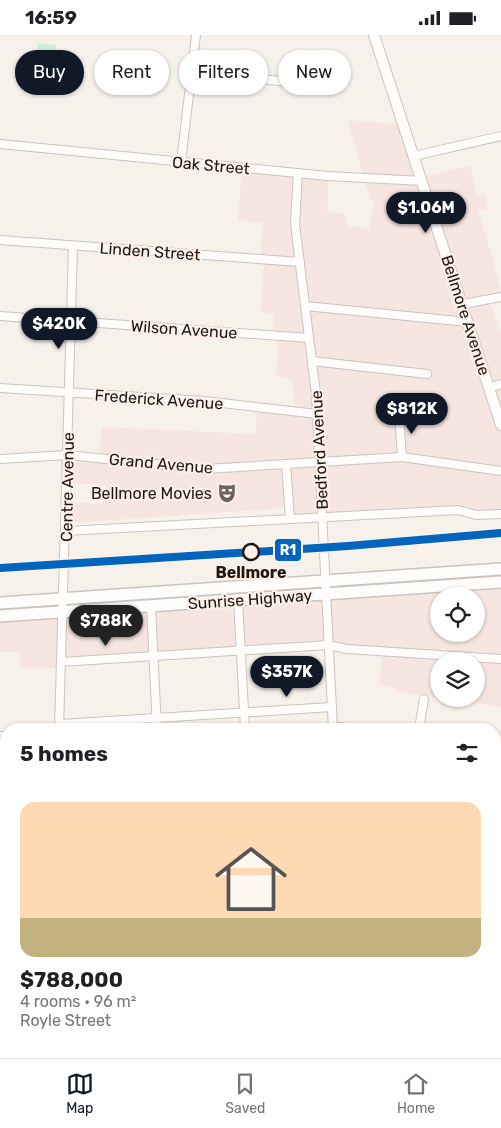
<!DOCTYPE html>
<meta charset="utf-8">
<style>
:root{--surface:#fff;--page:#f2f2f2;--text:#202124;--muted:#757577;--line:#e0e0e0;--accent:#111827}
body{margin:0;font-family:Rubik,sans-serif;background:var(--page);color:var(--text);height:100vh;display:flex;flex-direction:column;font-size:19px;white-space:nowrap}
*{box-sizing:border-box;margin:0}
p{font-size:16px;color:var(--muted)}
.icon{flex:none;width:28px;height:28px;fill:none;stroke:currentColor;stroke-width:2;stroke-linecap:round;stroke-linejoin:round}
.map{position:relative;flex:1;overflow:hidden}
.drawer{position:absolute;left:0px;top:688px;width:501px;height:336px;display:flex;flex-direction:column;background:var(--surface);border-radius:20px 20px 0 0;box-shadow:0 1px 4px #0004}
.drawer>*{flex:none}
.guide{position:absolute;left:15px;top:15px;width:471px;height:45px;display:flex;gap:10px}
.tools{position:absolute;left:430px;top:552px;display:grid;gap:10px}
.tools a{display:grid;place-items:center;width:55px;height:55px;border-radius:50%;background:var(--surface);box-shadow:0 1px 4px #0004;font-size:25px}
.price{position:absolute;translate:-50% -42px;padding:0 11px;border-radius:18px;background:var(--accent);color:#fff;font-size:16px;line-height:32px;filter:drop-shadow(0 1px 2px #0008)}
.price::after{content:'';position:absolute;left:50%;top:30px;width:15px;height:11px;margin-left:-8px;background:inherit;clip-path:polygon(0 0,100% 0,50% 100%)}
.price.selected{background:#222;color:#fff}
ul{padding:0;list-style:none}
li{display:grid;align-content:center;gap:10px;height:265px;padding:0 20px}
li+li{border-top:1px solid var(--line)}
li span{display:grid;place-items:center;height:155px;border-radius:15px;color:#555}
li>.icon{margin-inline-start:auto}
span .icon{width:90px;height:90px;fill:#fffc;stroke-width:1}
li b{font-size:21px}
h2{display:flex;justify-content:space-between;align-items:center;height:60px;padding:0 20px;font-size:21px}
.tag{padding:0 18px;border-radius:22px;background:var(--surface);box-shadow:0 1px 4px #0004;font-size:18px;line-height:45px}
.tag.selected{background:var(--accent);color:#fff}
.status{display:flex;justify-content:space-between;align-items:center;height:35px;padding:0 25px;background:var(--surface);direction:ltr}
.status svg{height:14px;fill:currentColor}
.tabs{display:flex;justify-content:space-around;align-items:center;height:70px;border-top:1px solid var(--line);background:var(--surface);font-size:14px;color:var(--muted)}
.tabs a{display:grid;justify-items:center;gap:2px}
.tabs .selected{color:var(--accent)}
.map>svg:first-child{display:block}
</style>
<div class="status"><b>16:59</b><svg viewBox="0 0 49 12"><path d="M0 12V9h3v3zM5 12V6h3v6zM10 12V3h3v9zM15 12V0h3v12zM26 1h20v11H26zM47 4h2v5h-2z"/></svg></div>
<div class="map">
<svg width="501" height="1023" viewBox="0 0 501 1023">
<rect width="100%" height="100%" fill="#f7f1ec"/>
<g fill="#f6e5e1" fill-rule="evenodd">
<polygon points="348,85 402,90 419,143 470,130 476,160 484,158 488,174 478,177 493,223 501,259 489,262 501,299 501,476 288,481 286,473 69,488 69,468 102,468 106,450 70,448 70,422 99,424 102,392 256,399 257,375 296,379 292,347 290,344 276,342 278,316 277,302 273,302 273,279 261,278 264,227 260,226 263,188 238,185 242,134 329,142 327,177 346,179 348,191 369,193 374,170 364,145"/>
<path d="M 501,551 L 501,672 L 445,664 L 476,664 L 476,626 L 439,626 L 439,663 L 394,656 L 394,653 L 379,650 L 382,618 L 327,611 L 60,627 L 59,633 L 20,634 L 20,617 L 0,617 L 0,586 ZM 439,561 L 476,561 L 476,599 L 439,599 Z"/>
<polygon points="495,967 501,968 501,1023 0,1023 0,999 6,1000 6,1018 495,1018"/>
</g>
<polygon fill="#ceefd9" points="38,8 56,10 54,22 37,20"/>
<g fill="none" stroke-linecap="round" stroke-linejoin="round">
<defs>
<g id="minor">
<polyline points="192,35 302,49"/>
<polyline points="0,109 328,141 422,146"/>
<polyline points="414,121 501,101"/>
<polyline points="181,127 196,0"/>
<polyline points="298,138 295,189 316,359 333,694"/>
<polyline points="0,205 300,227"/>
<polyline points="463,269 501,262"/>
<polyline points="305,271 468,287"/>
<polyline points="0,281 309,303"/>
<polyline points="312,326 427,339"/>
<polyline points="0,353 205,366 317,379"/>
<polyline points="489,353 501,349"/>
<polyline points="399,379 402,422"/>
<polyline points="0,424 67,420 205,434 402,422 501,436"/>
<polyline points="286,429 290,484"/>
<polyline points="66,496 458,475 476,480 501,479"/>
<polyline points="238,565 245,694"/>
<polyline points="151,571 157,694"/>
<polyline points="61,627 328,610 347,614 501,624"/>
<polyline points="60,689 332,672"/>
<polyline points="333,691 354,694"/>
<polyline points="59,694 73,211"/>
<polyline points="419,694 424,664"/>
<polyline points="0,701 6,701"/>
<polyline points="495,715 501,715"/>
<polyline points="0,763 6,763"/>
<polyline points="495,777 501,739"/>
<polyline points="0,826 6,826"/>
<polyline points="0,889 6,889"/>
<polyline points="0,951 6,951"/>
<polyline points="173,1018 173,1023"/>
<polyline points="324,1018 326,1023"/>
<polyline points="51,1023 51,1018"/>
</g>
<g id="major">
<polyline points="374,0 501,390"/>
<polyline points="495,1013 501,1012"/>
<polyline points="332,1023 419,1018"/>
</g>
<g id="highway">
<polyline points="0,568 501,534"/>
<polyline points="0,581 501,547"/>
</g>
</defs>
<use href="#minor" stroke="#cac4bf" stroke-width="10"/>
<use href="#major" stroke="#cac4bf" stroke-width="12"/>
<use href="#highway" stroke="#cac4bf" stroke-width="14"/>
<use href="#minor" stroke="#fefdfc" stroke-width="8"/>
<use href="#major" stroke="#fefdfc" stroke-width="10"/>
<use href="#highway" stroke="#fefdfc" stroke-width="11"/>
<defs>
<polyline id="rail-1" points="0,533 348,511 501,498"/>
</defs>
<use href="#rail-1" stroke="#fcf0e8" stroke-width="11"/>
<use href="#rail-1" stroke="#0065bd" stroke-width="8"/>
</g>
<defs>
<symbol id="theatre-bare" viewBox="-9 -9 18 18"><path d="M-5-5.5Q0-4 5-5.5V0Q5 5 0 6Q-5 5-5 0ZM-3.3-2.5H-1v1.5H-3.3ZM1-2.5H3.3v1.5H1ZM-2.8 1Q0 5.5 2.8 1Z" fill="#6a635f" stroke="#fcf0e8" stroke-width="2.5" paint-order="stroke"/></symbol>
</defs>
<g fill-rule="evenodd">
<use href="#theatre-bare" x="213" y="444" width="28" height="28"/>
</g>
<circle fill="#fcf0e8" stroke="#1e1713" stroke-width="2.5" cx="251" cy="517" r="8"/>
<g text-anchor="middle" stroke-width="4.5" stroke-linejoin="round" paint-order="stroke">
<g font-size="16" fill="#1e1713" stroke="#fcf0e8">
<text transform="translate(211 130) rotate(5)" y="6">Oak Street</text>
<text transform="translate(150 216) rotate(4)" y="6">Linden Street</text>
<text transform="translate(466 280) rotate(72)" y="6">Bellmore Avenue</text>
<text transform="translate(184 294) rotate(4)" y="6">Wilson Avenue</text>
<text transform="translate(159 364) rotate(4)" y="6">Frederick Avenue</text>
<text transform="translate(319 415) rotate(-93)" y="6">Bedford Avenue</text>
<text transform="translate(161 428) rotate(5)" y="6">Grand Avenue</text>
<text transform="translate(67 452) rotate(-89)" y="6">Centre Avenue</text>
<text transform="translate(250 564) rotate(-4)" y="6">Sunrise Highway</text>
</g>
<g font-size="16" fill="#1e1713" stroke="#fcf0e8" text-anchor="end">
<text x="212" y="464">Bellmore Movies</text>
</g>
<g font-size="16" font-weight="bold" fill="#1e1713" stroke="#fcf0e8">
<text x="251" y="543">Bellmore</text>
</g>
</g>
<rect stroke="#fcf0e8" stroke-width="2" x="274" y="503" width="28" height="24" rx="5" fill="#0065bd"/>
<g font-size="14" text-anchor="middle" font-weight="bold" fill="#fff">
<text x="288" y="520">R1</text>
</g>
</svg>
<div class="tools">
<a><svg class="icon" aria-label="locate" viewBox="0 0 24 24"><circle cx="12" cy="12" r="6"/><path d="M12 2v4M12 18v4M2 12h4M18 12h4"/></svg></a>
<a><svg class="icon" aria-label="layers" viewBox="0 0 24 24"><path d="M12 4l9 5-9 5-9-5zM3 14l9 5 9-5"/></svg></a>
</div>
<b class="price" style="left:426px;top:199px">$1.06M</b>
<b class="price" style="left:59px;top:315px">$420K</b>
<b class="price" style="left:412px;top:400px">$812K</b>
<b class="price selected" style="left:106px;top:612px">$788K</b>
<b class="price" style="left:287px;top:663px">$357K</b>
<div class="guide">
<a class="tag selected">Buy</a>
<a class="tag">Rent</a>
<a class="tag">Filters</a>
<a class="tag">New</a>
</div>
<section class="drawer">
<h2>5 homes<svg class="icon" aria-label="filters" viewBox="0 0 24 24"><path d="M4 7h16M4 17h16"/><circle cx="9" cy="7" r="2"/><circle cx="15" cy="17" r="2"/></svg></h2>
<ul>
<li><span style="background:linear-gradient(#ffd9b3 75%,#c2b280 0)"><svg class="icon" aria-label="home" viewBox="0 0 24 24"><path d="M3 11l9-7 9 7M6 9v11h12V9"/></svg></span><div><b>$788,000</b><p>4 rooms · 96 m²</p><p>Royle Street</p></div></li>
</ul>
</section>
</div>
<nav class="tabs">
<a class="selected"><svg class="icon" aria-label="map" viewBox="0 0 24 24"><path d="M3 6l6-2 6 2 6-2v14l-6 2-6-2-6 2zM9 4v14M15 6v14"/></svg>Map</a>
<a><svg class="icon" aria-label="saved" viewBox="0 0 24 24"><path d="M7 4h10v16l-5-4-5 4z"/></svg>Saved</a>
<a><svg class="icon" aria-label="home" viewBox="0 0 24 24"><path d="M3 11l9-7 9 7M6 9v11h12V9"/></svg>Home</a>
</nav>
